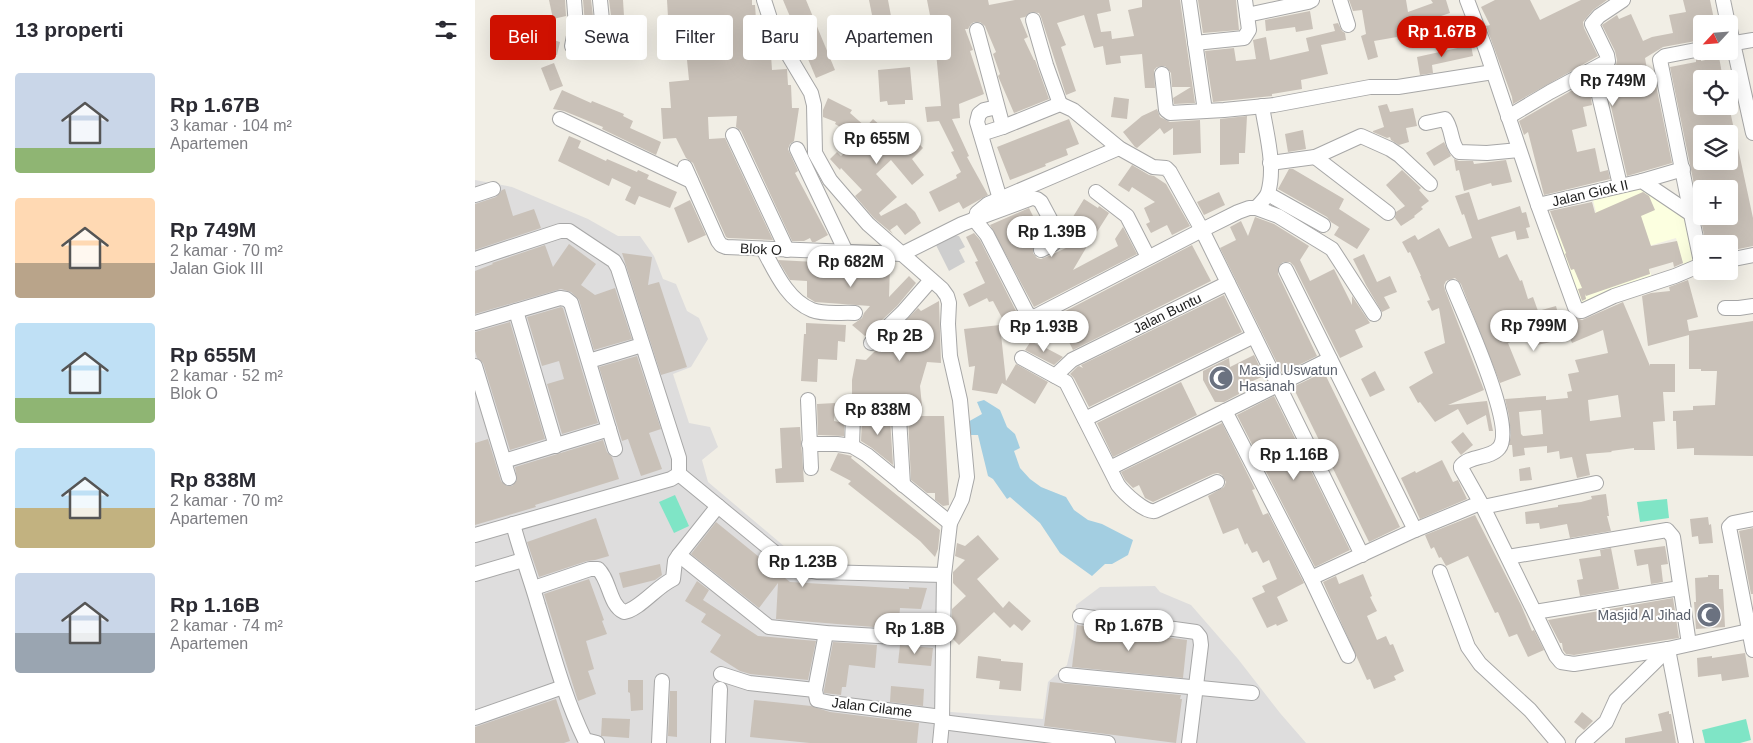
<!DOCTYPE html>
<html lang="id">
<meta charset="utf-8">
<style>
:root{--surface:#fff;--page:#f2f2f3;--text:#2b2b33;--muted:#7c7c81;--accent:#cf1100}
body{margin:0;font-family:Helvetica,sans-serif;background:var(--page);color:var(--text);height:100vh;display:flex;flex-direction:column;font-size:19px;white-space:nowrap}
*{box-sizing:border-box;margin:0}
p{font-size:16px;color:var(--muted)}
.icon{flex:none;width:28px;height:28px;fill:none;stroke:currentColor;stroke-width:2;stroke-linecap:round;stroke-linejoin:round}
.map{position:relative;flex:1;overflow:hidden}
.sheet{display:flex;flex-direction:column;background:var(--surface);width:475px}
.sheet>*{flex:none}
.hud{position:absolute;left:15px;top:15px;width:475px;height:45px;display:flex;gap:10px}
.needle{width:32px;rotate:244deg}
.fabs{position:absolute;left:1218px;top:15px;display:grid;gap:10px}
.fabs a{display:grid;place-items:center;width:45px;height:45px;border-radius:5px;background:var(--surface);box-shadow:0 5px 20px #0002;font-size:25px}
.price{position:absolute;translate:-50% -42px;padding:0 11px;border-radius:18px;background:#fff;color:#222;font-size:16px;line-height:32px;filter:drop-shadow(0 1px 2px #0008)}
.price::after{content:'';position:absolute;left:50%;top:30px;width:15px;height:11px;margin-left:-8px;background:inherit;clip-path:polygon(0 0,100% 0,50% 100%)}
.price.active{background:var(--accent);color:#fff}
ul{padding:0;list-style:none}
li{display:flex;align-items:center;gap:15px;height:125px;padding:0 15px}
li span{display:grid;place-items:center;flex:none;width:140px;height:100px;border-radius:5px;color:#555}
li>.icon{margin-inline-start:auto}
span .icon{width:60px;height:60px;fill:#fffc;stroke-width:1}
li b{font-size:21px}
h2{display:flex;justify-content:space-between;align-items:center;height:60px;padding:0 15px;font-size:21px}
.chip{padding:0 18px;border-radius:5px;background:var(--surface);box-shadow:0 5px 20px #0002;font-size:18px;line-height:45px}
.chip.active{background:var(--accent);color:#fff}
main{display:flex;flex:1;min-height:0}
.map>svg:first-child{display:block}
</style>
<main>
<section class="sheet">
<h2>13 properti<svg class="icon" aria-label="filters" viewBox="0 0 24 24"><path d="M4 7h16M4 17h16"/><circle cx="9" cy="7" r="2"/><circle cx="15" cy="17" r="2"/></svg></h2>
<ul>
<li><span style="background:linear-gradient(#c9d6e8 75%,#8fb573 0)"><svg class="icon" aria-label="home" viewBox="0 0 24 24"><path d="M3 11l9-7 9 7M6 9v11h12V9"/></svg></span><div><b>Rp 1.67B</b><p>3 kamar · 104 m²</p><p>Apartemen</p></div></li>
<li><span style="background:linear-gradient(#ffd9b3 65%,#b9a48a 0)"><svg class="icon" aria-label="home" viewBox="0 0 24 24"><path d="M3 11l9-7 9 7M6 9v11h12V9"/></svg></span><div><b>Rp 749M</b><p>2 kamar · 70 m²</p><p>Jalan Giok III</p></div></li>
<li><span style="background:linear-gradient(#bfe0f5 75%,#8fb573 0)"><svg class="icon" aria-label="home" viewBox="0 0 24 24"><path d="M3 11l9-7 9 7M6 9v11h12V9"/></svg></span><div><b>Rp 655M</b><p>2 kamar · 52 m²</p><p>Blok O</p></div></li>
<li><span style="background:linear-gradient(#bfe0f5 60%,#c2b280 0)"><svg class="icon" aria-label="home" viewBox="0 0 24 24"><path d="M3 11l9-7 9 7M6 9v11h12V9"/></svg></span><div><b>Rp 838M</b><p>2 kamar · 70 m²</p><p>Apartemen</p></div></li>
<li><span style="background:linear-gradient(#c9d6e8 60%,#9aa5b1 0)"><svg class="icon" aria-label="home" viewBox="0 0 24 24"><path d="M3 11l9-7 9 7M6 9v11h12V9"/></svg></span><div><b>Rp 1.16B</b><p>2 kamar · 74 m²</p><p>Apartemen</p></div></li>
</ul>
</section>
<div class="map">
<svg width="1278" height="743" viewBox="0 0 1278 743">
<rect width="100%" height="100%" fill="#f1eee5"/>
<polygon fill="#dedddd" points="0,180 37,187 113,219 143,236 165,236 179,256 188,279 201,284 212,311 224,318 233,339 216,367 198,374 214,423 235,427 243,447 227,460 233,482 323,558 353,564 465,568 463,711 568,719 573,682 592,665 598,638 601,605 625,587 680,586 685,592 716,605 763,659 805,713 831,743 0,743"/>
<polygon fill="#fcffe0" points="1167,185 1213,216 1223,262 1209,268 1201,238 1167,248 1177,277 1104,310 1075,232 1121,212 1117,196"/>
<polygon fill="#cecece" points="475,235 484,236 490,247 484,250 490,262 474,271 460,243"/>
<g fill="#7fe5c6">
<polygon points="200,495 214,526 199,533 184,502"/>
<polygon points="1192,499 1194,518 1165,522 1162,502"/>
<polygon points="1271,719 1276,740 1265,743 1230,743 1227,730"/>
</g>
<polygon fill="#a3cee1" points="509,400 525,410 532,427 540,434 545,448 539,451 545,468 555,479 566,487 591,497 599,510 613,520 627,524 658,540 653,555 637,564 630,564 617,576 585,553 565,523 535,497 532,499 518,479 513,476 503,435 496,435 491,423 507,414 502,402"/>
<g fill="#c9c1b8" fill-rule="evenodd">
<polygon points="74,0 90,0 91,16 78,19"/>
<polygon points="108,0 116,0 119,24 110,24"/>
<polygon points="134,0 148,0 150,31 138,32"/>
<polygon points="192,0 277,0 277,5 280,5 282,33 287,33 290,55 296,55 297,70 312,69 313,85 316,85 317,108 324,108 319,141 315,144 313,149 323,171 320,173 353,235 340,242 337,242 335,238 329,241 317,241 266,131 261,127 262,116 233,117 234,139 250,138 298,240 253,238 251,237 218,163 211,158 201,138 188,139 186,108 196,108 194,82 214,80 212,60 223,59 224,57 223,37 216,38 215,23 213,23 212,16 193,17"/>
<polygon points="308,0 331,0 360,70 341,78"/>
<polygon points="394,0 413,0 419,32 401,35"/>
<polygon points="452,0 513,0 514,5 540,0 634,0 636,11 622,14 626,32 636,31 637,39 659,36 653,10 667,7 667,0 705,0 720,103 699,104 698,98 716,87 697,87 696,73 690,66 682,67 679,70 680,88 670,88 667,54 645,56 646,63 631,65 628,46 619,48 609,15 582,23 591,45 586,47 601,91 591,95 566,17 564,13 556,12 550,17 545,18 553,37 549,39 559,60 560,60 574,99 539,113 523,76 525,74 518,54 521,52 510,26 505,22 499,22 496,24 493,29 490,29 498,50 495,51 509,94 484,104 485,118 477,119 494,156 492,157 513,195 488,209 484,202 464,212 454,192 482,178 481,175 486,172 476,152 479,151 464,121 452,122 450,107 466,106 460,41"/>
<polygon points="723,0 761,0 764,30 728,33"/>
<polygon points="874,0 931,0 933,12 958,3 956,0 971,0 975,13 942,24 944,36 923,40 922,37 899,41 903,57 893,60 886,36 891,34 887,10 878,11"/>
<polygon points="1020,0 1055,0 1065,20 1106,0 1132,0 1118,10 1108,22 1109,28 1123,56 1038,104 1037,97 1011,26 1015,25 1006,7"/>
<polygon points="1208,0 1235,0 1240,24 1226,24 1226,40 1188,47 1170,58 1174,81 1180,80 1197,163 1152,176 1131,85 1125,79 1120,79 1114,85 1117,105 1108,107 1112,126 1097,130 1102,152 1120,148 1125,172 1133,170 1135,179 1069,195 1053,132 1049,135 1044,121 1141,65 1142,60 1140,51 1127,25 1142,15 1144,19 1156,14 1168,41 1177,37 1198,33 1194,15 1211,12"/>
<polygon points="835,11 838,29 821,32 820,27 791,31 790,20"/>
<polygon points="863,23 867,31 870,33 871,40 846,45 853,74 826,80 827,89 797,94 797,96 738,102 730,51 759,48 761,61 781,59 778,40 791,37 795,60 834,51 831,38 860,31 858,24"/>
<polygon points="65,36 85,42 82,55 61,49"/>
<polygon points="996,45 998,56 957,65 958,73 945,75 942,57"/>
<path d="M 1244,57 L 1248,79 L 1226,79 L 1226,106 L 1254,106 L 1278,218 L 1278,246 L 1254,251 L 1254,244 L 1231,244 L 1225,216 L 1254,216 L 1254,189 L 1220,189 L 1195,67 L 1221,62 L 1221,59 L 1226,58 L 1226,61 ZM 1226,134 L 1254,134 L 1254,161 L 1226,161 Z"/>
<polygon points="79,63 88,86 75,91 66,68"/>
<polygon points="435,67 438,100 430,100 430,104 413,105 412,101 405,102 403,70"/>
<polygon points="87,90 116,103 117,101 149,114 148,116 158,121 155,128 186,142 181,155 127,129 128,127 89,111 78,109"/>
<polygon points="639,97 654,99 652,119 636,117"/>
<polygon points="353,98 377,110 375,113 391,127 398,119 417,136 427,126 448,148 437,159 449,175 437,185 416,160 401,174 422,197 404,213 406,216 431,203 440,212 446,223 430,235 422,225 415,230 418,234 399,218 380,196 387,190 366,168 365,170 355,159 362,152 366,156 385,138 360,124 361,122 348,117 348,110"/>
<polygon points="912,104 915,112 938,108 942,126 931,128 934,142 924,145 916,140 915,137 912,138 898,132 898,131 909,127 903,106"/>
<polygon points="682,109 685,117 695,122 725,120 726,153 698,155 698,128 689,134 685,128 662,148 660,147 648,132 667,116"/>
<polygon points="772,116 770,153 764,153 764,164 745,165 745,119"/>
<polygon points="594,119 604,144 591,149 593,155 570,164 571,166 535,180 522,147"/>
<polygon points="828,130 831,149 813,152 810,134"/>
<polygon points="94,136 106,141 103,148 131,161 132,159 162,172 163,170 174,175 172,179 202,192 195,208 164,196 160,205 150,200 156,187 137,178 134,186 83,161"/>
<polygon points="969,142 976,156 959,166 951,153"/>
<polygon points="979,159 984,161 998,161 999,164 1031,160 1037,182 1017,186 1016,183 989,191 984,170 981,171"/>
<polygon points="657,165 674,175 679,176 691,184 715,226 697,235 692,225 676,233 671,224 675,222 669,208 680,202 657,187 654,192 643,185"/>
<polygon points="814,169 818,169 869,199 864,209 895,229 882,249 859,235 864,227 856,222 852,217 803,189"/>
<polygon points="927,170 946,188 944,190 954,201 946,207 948,209 939,216 940,217 926,226 920,218 921,212 930,206 911,185"/>
<polygon points="30,189 38,216 59,209 66,228 0,250 0,204 21,197 27,190"/>
<polygon points="744,192 750,205 729,215 722,202"/>
<path d="M 994,192 L 1003,220 L 1045,206 L 1047,213 L 1051,212 L 1055,227 L 1051,228 L 1054,238 L 1042,240 L 1040,231 L 1016,237 L 1024,258 L 1032,254 L 1045,281 L 1047,280 L 1053,299 L 1058,297 L 1063,311 L 1081,306 L 1085,321 L 1099,317 L 1107,320 L 1148,302 L 1175,366 L 1175,364 L 1200,364 L 1200,392 L 1188,392 L 1190,421 L 1178,422 L 1180,450 L 1159,450 L 1159,448 L 1136,451 L 1137,452 L 1111,454 L 1115,475 L 1102,478 L 1097,457 L 1085,459 L 1084,451 L 1072,453 L 1072,446 L 1049,448 L 1050,455 L 1038,457 L 1037,445 L 1034,445 L 1036,435 L 1034,416 L 1030,399 L 1071,396 L 1071,400 L 1093,398 L 1092,392 L 1097,391 L 1093,374 L 1104,372 L 1100,360 L 1133,353 L 1128,330 L 1097,343 L 1095,338 L 1062,345 L 1059,332 L 1033,343 L 1046,375 L 1025,383 L 986,284 L 980,278 L 971,281 L 969,285 L 970,290 L 1009,390 L 973,405 L 1012,401 L 1018,431 L 1014,431 L 1011,415 L 992,425 L 983,409 L 960,422 L 945,402 L 943,403 L 934,387 L 958,373 L 949,352 L 970,343 L 964,308 L 957,311 L 952,301 L 955,300 L 945,276 L 946,276 L 935,252 L 933,253 L 927,242 L 940,235 L 943,240 L 964,228 L 974,247 L 997,238 L 989,214 L 987,215 L 980,196 ZM 1143,395 L 1146,417 L 1115,421 L 1113,400 ZM 1066,410 L 1068,434 L 1048,436 L 1046,434 L 1044,412 Z"/>
<polygon points="1168,192 1174,196 1180,210 1166,216 1176,246 1202,241 1208,263 1199,267 1198,262 1174,269 1175,274 1111,296 1110,294 1111,299 1107,301 1103,289 1107,288 1099,269 1096,270 1090,254 1091,253 1075,211 1117,202 1120,213"/>
<polygon points="609,199 623,208 624,206 634,213 620,235 596,220"/>
<polygon points="215,200 231,235 213,243 199,208"/>
<polygon points="554,208 559,218 557,218 568,239 558,246 558,253 562,258 566,259 576,255 593,247 592,244 605,236 611,248 598,270 643,246 640,239 648,227 662,254 559,307 515,225"/>
<polygon points="780,217 799,224 834,246 825,260 835,281 859,269 877,305 877,296 895,323 880,330 888,347 865,358 819,266 815,262 808,262 804,266 803,274 842,356 807,373 745,248 761,240 755,227 766,221 773,236"/>
<polygon points="499,233 505,240 541,311 527,318 518,301 514,302 512,298 494,307 488,294 510,283 500,262 503,261 491,237"/>
<polygon points="94,244 121,264 106,285 120,295 140,288 157,339 119,350 104,300 96,292 86,289 0,314 0,271 18,264 17,263 70,245 78,267"/>
<polygon points="717,245 736,281 598,350 581,316"/>
<polygon points="147,253 177,257 173,285 184,282 212,367 186,375"/>
<polygon points="889,254 902,282 915,276 922,292 909,297 915,308 907,312 891,285 878,259"/>
<polygon points="303,260 415,266 414,297 434,276 441,283 422,306 390,336 377,325 387,318 389,313 395,306 340,302 332,297 332,281 315,280"/>
<polygon points="1213,280 1223,317 1212,320 1214,331 1278,321 1278,456 1219,455 1219,448 1202,449 1201,421 1198,421 1198,411 1218,410 1218,406 1240,405 1242,371 1226,371 1226,369 1214,369 1214,335 1173,346 1167,296 1176,293 1195,291 1194,287"/>
<polygon points="749,295 767,332 614,407 599,378 595,374 602,367 604,366 608,368 606,365"/>
<polygon points="464,301 466,363 452,362 445,386 447,406 377,400 377,380 381,359 391,360 443,308 446,311"/>
<polygon points="86,307 88,308 123,423 87,434 72,384 89,379 84,361 67,366 52,317"/>
<polygon points="35,322 70,439 35,450 8,363 2,358 0,351 0,332"/>
<polygon points="331,323 371,325 370,342 363,341 362,360 343,359 342,382 326,381 329,334 331,334"/>
<polygon points="525,325 531,381 541,364 573,382 560,404 527,383 522,394 497,390 500,366 494,367 489,329"/>
<polygon points="556,341 570,349 571,348 588,357 579,365 550,350"/>
<polygon points="779,355 789,376 764,387 764,394 749,402 740,402 728,380 728,371 754,358 755,367"/>
<polygon points="162,356 186,429 174,433 187,469 166,476 153,439 147,441 124,367"/>
<polygon points="900,371 910,390 895,397 886,379"/>
<polygon points="849,372 925,527 894,542 818,387"/>
<polygon points="706,382 722,415 638,457 622,423"/>
<polygon points="799,396 875,550 840,567 762,415"/>
<polygon points="360,403 359,421 369,423 369,421 369,436 343,435 342,404"/>
<polygon points="448,416 469,416 474,505 468,506 460,500 460,493 452,493 436,480 433,417"/>
<polygon points="415,418 418,465 397,448 386,441 387,419"/>
<polygon points="747,423 780,489 777,490 788,515 793,513 829,583 802,597 813,621 802,626 801,624 792,628 777,598 790,592 787,586 802,579 794,560 788,563 782,551 777,553 772,543 770,545 763,528 748,534 733,496 749,487 751,482 747,475 743,473 738,474 678,502 670,498 664,485 658,488 650,480 646,472"/>
<polygon points="325,427 329,482 301,483 300,469 307,468 305,428"/>
<polygon points="988,432 998,445 986,455 976,442"/>
<polygon points="13,439 26,481 32,486 37,486 42,480 40,467 128,440 132,452 137,457 144,479 60,505 61,507 0,525 0,443"/>
<polygon points="363,453 377,456 376,458 465,530 463,549 460,557 445,541 373,484 376,481 355,470"/>
<polygon points="967,460 978,482 983,480 992,499 945,519 926,478 940,471 941,473"/>
<polygon points="1055,467 1057,480 1045,481 1044,469"/>
<polygon points="1131,494 1134,516 1132,516 1136,531 1095,538 1092,524 1065,529 1064,523 1051,524 1050,512 1083,507 1083,505 1106,502 1117,499 1116,496"/>
<polygon points="1000,515 1046,605 1057,631 1059,630 1069,650 1053,657 1042,634 1034,637 1023,612 1020,613 993,556 971,566 966,557 964,558 959,547 956,549 950,535"/>
<polygon points="1233,517 1234,525 1236,524 1238,543 1224,544 1223,536 1217,537 1215,519"/>
<polygon points="121,518 134,556 120,560 112,561 64,577 52,542"/>
<polygon points="241,522 315,582 434,589 434,587 452,588 446,609 425,608 423,629 301,619 303,583 284,608 216,554"/>
<polygon points="1278,528 1278,594 1276,594 1264,531"/>
<polygon points="503,535 524,559 502,579 528,608 534,601 556,621 547,631 539,624 535,628 519,612 484,645 477,638 477,609 491,596 478,583 478,572 490,560 480,556 482,543 490,546"/>
<polygon points="1190,546 1193,564 1186,565 1188,582 1176,584 1173,564 1162,566 1159,550"/>
<polygon points="1136,548 1144,589 1105,596 1102,580 1108,579 1104,559 1126,556 1125,550"/>
<polygon points="185,564 187,575 180,580 148,588 144,573"/>
<polygon points="888,574 897,596 895,597 902,611 892,616 902,640 911,636 915,645 918,644 929,671 919,676 921,680 899,689 895,679 892,680 848,582 861,576 864,584"/>
<polygon points="1233,575 1244,575 1244,589 1248,589 1250,627 1221,629 1219,602 1221,602 1220,578 1233,577"/>
<polygon points="114,579 129,620 127,621 132,634 111,641 119,669 113,671 121,694 103,701 69,594"/>
<polygon points="222,581 234,590 228,600 283,636 341,641 333,680 275,674 265,671 235,652 246,635 226,622 231,614 210,601"/>
<polygon points="1198,598 1204,638 1191,640 1099,655 1091,654 1088,650 1087,643 1085,643 1073,620"/>
<polygon points="602,625 712,640 708,678 597,667"/>
<polygon points="358,642 402,645 400,668 374,665 371,687 367,687 366,695 349,693 349,690"/>
<polygon points="425,645 458,648 456,666 423,663"/>
<polygon points="1270,653 1274,677 1247,681 1246,674 1223,677 1222,658 1237,656 1237,658"/>
<polygon points="503,656 526,659 526,661 548,663 546,691 524,689 525,681 501,678"/>
<polygon points="153,680 168,680 168,710 156,711 155,693 153,692"/>
<polygon points="575,682 706,695 705,699 707,699 701,743 569,726"/>
<polygon points="416,686 449,689 448,706 415,702"/>
<polygon points="195,691 202,691 202,737 193,736"/>
<polygon points="81,699 95,741 89,743 0,743 0,727"/>
<polygon points="279,700 336,706 355,712 444,723 442,743 335,743 275,737"/>
<polygon points="1194,711 1194,714 1196,714 1201,743 1150,743 1150,738 1187,731 1183,714"/>
<polygon points="1107,712 1118,721 1109,730 1099,722"/>
<polygon points="127,718 155,719 154,738 126,736"/>
</g>
<g fill="none" stroke-linecap="round" stroke-linejoin="round">
<defs>
<g id="street">
<polyline points="125,0 127,20"/>
<polyline points="289,0 299,31 336,93 339,105 340,153 355,180 393,224 467,289 472,296 474,303 473,324 475,356 485,400 492,477 487,499 475,523 469,575 467,722 465,743"/>
<polyline points="714,0 730,111"/>
<polyline points="865,0 873,25"/>
<polyline points="992,0 1011,50 1063,205 1100,307 1105,311 1107,311 1139,296 1200,276 1226,265"/>
<polyline points="1248,0 1253,24"/>
<polyline points="772,15 833,2 837,0"/>
<polyline points="558,20 571,65 585,104"/>
<polyline points="1254,25 1278,133"/>
<polyline points="502,30 528,127"/>
<polyline points="720,43 769,38 774,30 770,0"/>
<polyline points="1254,44 1278,40"/>
<polyline points="97,46 101,26 99,0"/>
<polyline points="687,74 691,110 695,113 749,110 799,105 895,87 923,87 1018,72"/>
<polyline points="1122,87 1145,185"/>
<polyline points="522,107 509,110 504,114 502,122 525,199"/>
<polyline points="1033,117 1075,92 1133,61 1132,55 1117,24 1124,16 1148,0"/>
<polyline points="85,119 216,181"/>
<path d="M 951,123 L 970,119 C 978,129 975,144 984,152 L 1012,153 L 1044,150"/>
<polyline points="506,134 528,127 585,104 598,110 644,148 678,167 691,168 695,172 727,230 887,555"/>
<polyline points="258,135 312,250"/>
<polyline points="322,149 371,252"/>
<polyline points="840,157 913,213"/>
<polyline points="795,163 840,157 886,136 915,149 924,155 955,184"/>
<polyline points="210,167 243,241 246,245 251,247 427,254 487,224 557,198 562,199 566,202 582,232 582,240 578,244 566,250"/>
<polyline points="1167,181 1208,169"/>
<polyline points="621,192 652,216 673,257"/>
<polyline points="793,194 848,225"/>
<polyline points="0,195 18,189"/>
<polyline points="1063,205 1167,181 1216,214 1226,262"/>
<path d="M 781,208 C 785,204 791,198 793,193 C 801,166 791,133 787,106"/>
<polyline points="502,213 513,204 644,148"/>
<polyline points="1216,214 1185,60 1190,56 1226,49"/>
<polyline points="499,219 512,235 552,313 558,317 561,316 727,230 763,212 774,208 781,208 803,216 857,249 899,314"/>
<path d="M 288,249 C 300,271 312,300 337,310 C 349,315 367,312 380,313"/>
<polyline points="0,259 85,231 94,231 139,261 143,268 204,458 204,474"/>
<polyline points="1254,260 1278,255"/>
<polyline points="811,270 940,530"/>
<path d="M 978,287 C 988,313 1042,427 1024,448 C 1015,459 995,455 986,466 L 986,468 L 1008,507 L 1081,656 L 1086,662 L 1099,664 L 1193,649 L 1278,630"/>
<polyline points="1250,308 1264,308 1278,306"/>
<polyline points="41,311 81,446"/>
<polyline points="0,323 85,298 91,299 96,303 140,449"/>
<polyline points="396,343 428,312 456,280"/>
<path d="M 547,358 L 591,382 L 643,485 C 649,493 670,513 680,511 L 742,482"/>
<polyline points="114,361 167,345"/>
<polyline points="0,366 34,478"/>
<polyline points="580,376 597,360 753,283"/>
<polyline points="333,400 336,468"/>
<polyline points="750,411 836,578 873,656"/>
<polyline points="424,417 428,485"/>
<polyline points="610,419 779,336"/>
<polyline points="334,444 362,444 377,446 392,455 475,523"/>
<polyline points="377,446 378,414"/>
<polyline points="29,461 134,429"/>
<polyline points="635,468 855,359"/>
<polyline points="204,474 311,562 323,568 342,572 469,575"/>
<polyline points="1008,507 1121,483"/>
<polyline points="1278,519 1258,523 1254,527 1278,650"/>
<path d="M 38,524 C 45,551 55,577 63,605 C 77,650 89,697 110,740 L 122,743"/>
<polyline points="0,535 196,479 204,474"/>
<polyline points="204,555 294,627 351,633 421,637"/>
<polyline points="1033,557 1192,530 1198,537 1214,644"/>
<polyline points="965,572 993,647 1005,664 1055,710 1083,743"/>
<polyline points="0,574 48,560"/>
<polyline points="836,578 940,530 1005,503"/>
<path d="M 59,588 L 115,569 L 123,569 C 135,580 134,605 149,612 C 164,610 182,586 198,579 L 200,561 L 204,555 L 243,506"/>
<polyline points="1060,612 1205,588"/>
<polyline points="605,616 721,632 725,637 726,645 714,743"/>
<polyline points="1193,649 1211,743"/>
<polyline points="246,674 274,683 340,690 342,700 356,703 467,717"/>
<polyline points="591,675 777,693"/>
<polyline points="340,690 351,633"/>
<polyline points="0,718 88,687"/>
<polyline points="467,722 633,743"/>
<polyline points="184,743 187,681"/>
<polyline points="243,743 245,689"/>
<polyline points="1108,743 1131,722 1141,700 1193,649"/>
</g>
</defs>
<use href="#street" stroke="#a7a7a7" stroke-width="16"/>
<use href="#street" stroke="#fff" stroke-width="14"/>
</g>
<defs>
<symbol id="mosque-disc" viewBox="-11 -11 22 22"><circle r="9.5" fill="#6b7280" stroke="#fff"/><path d="M3.5-4.9A6 6 0 1 0 3.5 4.9A5 5 0 1 1 3.5-4.9Z" fill="#fff"/></symbol>
</defs>
<g fill-rule="evenodd">
<use href="#mosque-disc" x="732" y="364" width="28" height="28"/>
<use href="#mosque-disc" x="1220" y="601" width="28" height="28"/>
</g>
<g text-anchor="middle" stroke-width="4" stroke-linejoin="round" paint-order="stroke">
<g font-size="14" fill="#202020" stroke="#fff">
<text transform="translate(1115 193) rotate(-13)" y="5">Jalan Giok II</text>
<text transform="translate(286 249) rotate(3)" y="5">Blok O</text>
<text transform="translate(692 313) rotate(-26)" y="5">Jalan Buntu</text>
<text transform="translate(397 707) rotate(7)" y="5">Jalan Cilame</text>
</g>
<g font-size="14" fill="#5b616d" stroke="#fff" text-anchor="start">
<text x="764" y="375">Masjid Uswatun<tspan x="764" dy="16">Hasanah</tspan></text>
<text x="1216" y="620" text-anchor="end">Masjid Al Jihad</text>
</g>
</g>
</svg>
<div class="fabs">
<a><svg class="needle" viewBox="-14 -14 28 28"><path d="M0-13l5 13h-10z" fill="#e53935"/><path d="M0 13l5-13h-10z" fill="#7c7c81"/></svg></a>
<a><svg class="icon" aria-label="locate" viewBox="0 0 24 24"><circle cx="12" cy="12" r="6"/><path d="M12 2v4M12 18v4M2 12h4M18 12h4"/></svg></a>
<a><svg class="icon" aria-label="layers" viewBox="0 0 24 24"><path d="M12 4l9 5-9 5-9-5zM3 14l9 5 9-5"/></svg></a>
<a>+</a>
<a>−</a>
</div>
<b class="price active" style="left:967px;top:58px">Rp 1.67B</b>
<b class="price" style="left:1138px;top:107px">Rp 749M</b>
<b class="price" style="left:402px;top:165px">Rp 655M</b>
<b class="price" style="left:577px;top:258px">Rp 1.39B</b>
<b class="price" style="left:376px;top:288px">Rp 682M</b>
<b class="price" style="left:1059px;top:352px">Rp 799M</b>
<b class="price" style="left:569px;top:353px">Rp 1.93B</b>
<b class="price" style="left:425px;top:362px">Rp 2B</b>
<b class="price" style="left:403px;top:436px">Rp 838M</b>
<b class="price" style="left:819px;top:481px">Rp 1.16B</b>
<b class="price" style="left:328px;top:588px">Rp 1.23B</b>
<b class="price" style="left:654px;top:652px">Rp 1.67B</b>
<b class="price" style="left:440px;top:655px">Rp 1.8B</b>
<div class="hud">
<a class="chip active">Beli</a>
<a class="chip">Sewa</a>
<a class="chip">Filter</a>
<a class="chip">Baru</a>
<a class="chip">Apartemen</a>
</div>
</div>
</main>
